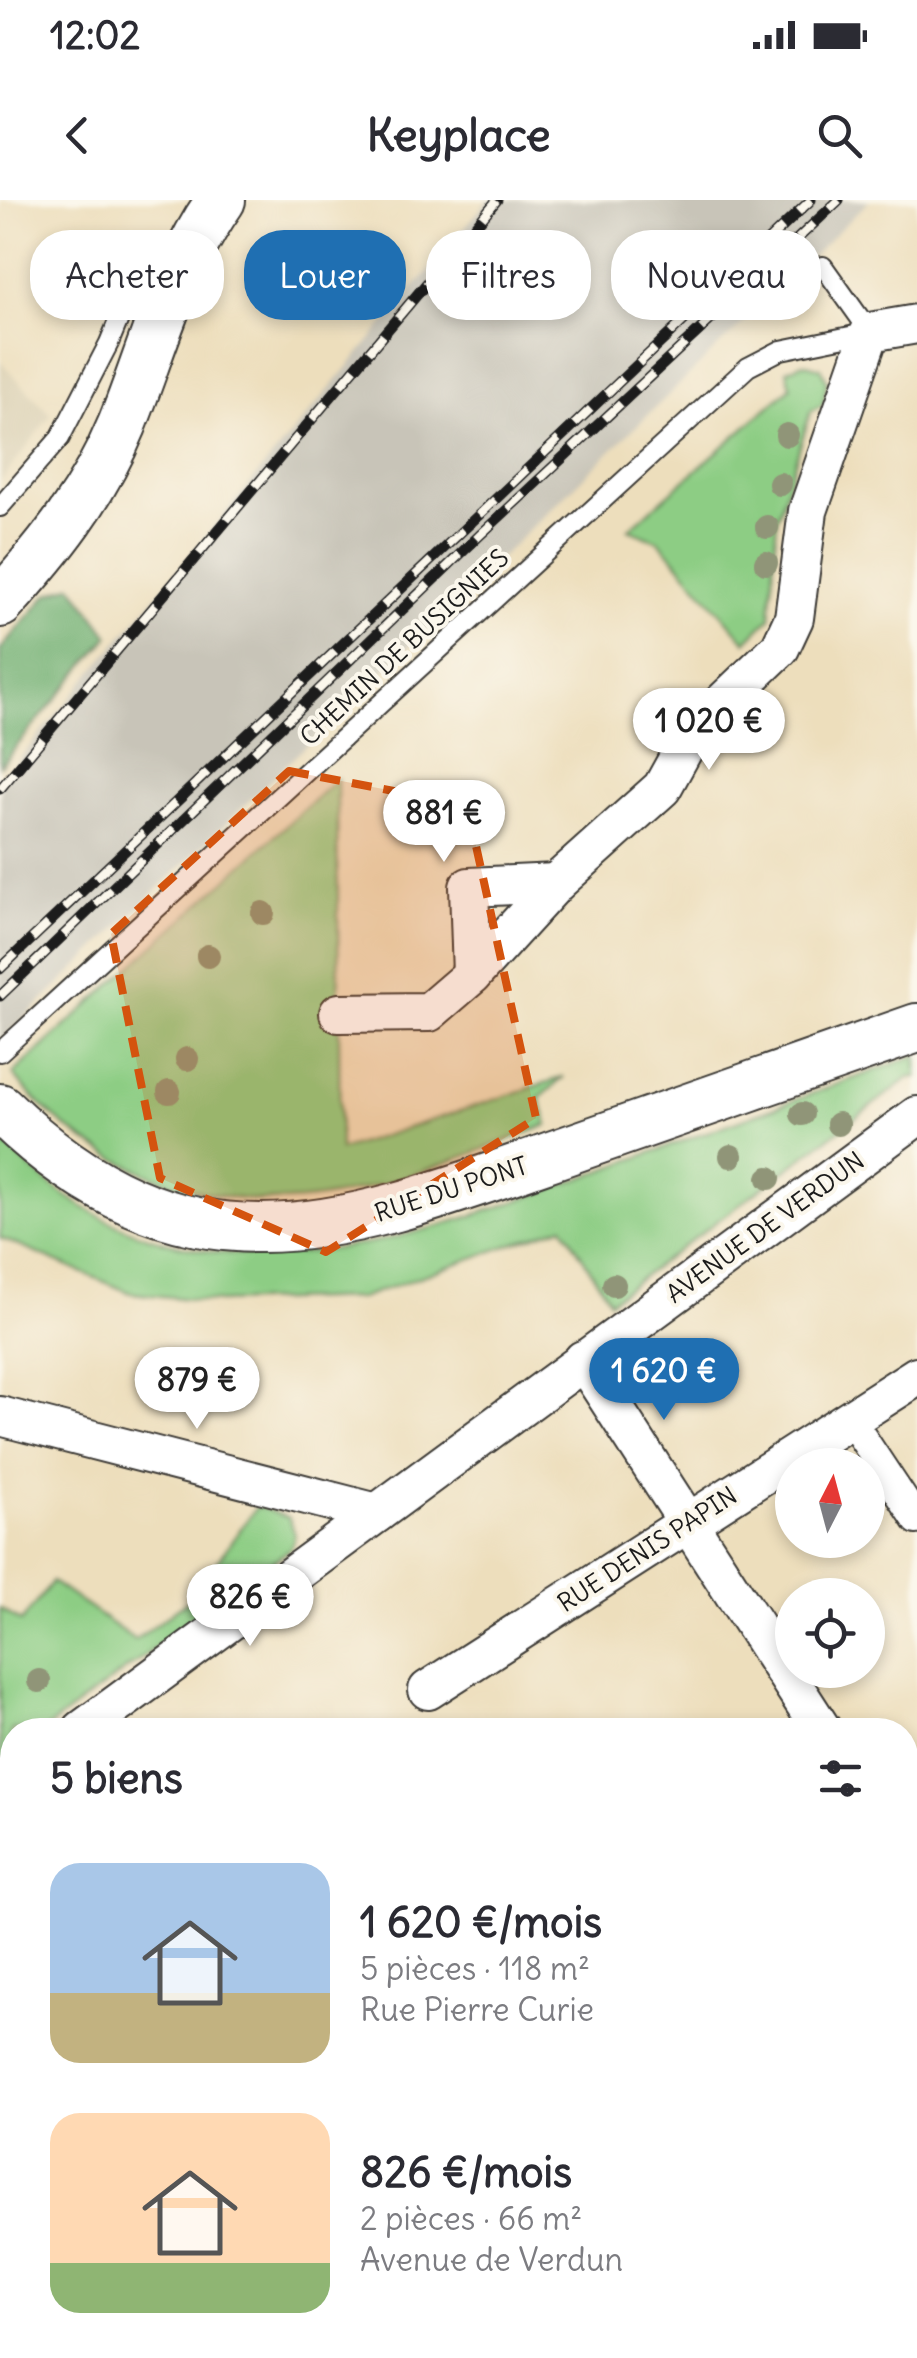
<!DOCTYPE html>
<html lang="fr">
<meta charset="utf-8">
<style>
:root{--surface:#fff;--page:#f2f2f3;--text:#2b2b33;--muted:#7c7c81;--accent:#1f6fb2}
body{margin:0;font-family:Delius,sans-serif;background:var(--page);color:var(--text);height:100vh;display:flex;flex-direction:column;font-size:38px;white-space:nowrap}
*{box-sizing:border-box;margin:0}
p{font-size:32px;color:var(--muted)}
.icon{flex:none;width:55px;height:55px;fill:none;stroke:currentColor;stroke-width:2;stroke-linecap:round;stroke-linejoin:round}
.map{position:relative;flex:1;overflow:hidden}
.side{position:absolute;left:0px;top:1518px;width:918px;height:642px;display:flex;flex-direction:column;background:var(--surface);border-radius:40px 40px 0 0;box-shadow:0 5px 15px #0003}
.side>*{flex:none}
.banner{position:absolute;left:30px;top:30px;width:858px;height:90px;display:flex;gap:20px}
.needle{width:65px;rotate:6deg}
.controls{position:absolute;left:775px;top:1248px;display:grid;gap:20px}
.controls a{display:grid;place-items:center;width:110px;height:110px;border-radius:50%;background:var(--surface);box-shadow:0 5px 15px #0003;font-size:50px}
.price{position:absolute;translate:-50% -85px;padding:0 22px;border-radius:35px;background:#fff;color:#222;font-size:32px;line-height:65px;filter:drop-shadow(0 2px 5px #0008)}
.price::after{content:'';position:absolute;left:50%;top:60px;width:30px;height:22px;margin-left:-15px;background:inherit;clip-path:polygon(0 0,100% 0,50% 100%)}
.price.selected{background:var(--accent);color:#fff}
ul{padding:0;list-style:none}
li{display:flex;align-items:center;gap:30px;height:250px;padding:0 50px}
li span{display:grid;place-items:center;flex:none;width:280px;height:200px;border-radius:30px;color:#555}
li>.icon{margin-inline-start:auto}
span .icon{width:120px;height:120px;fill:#fffc;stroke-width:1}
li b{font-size:42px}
h2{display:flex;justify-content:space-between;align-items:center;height:120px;padding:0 50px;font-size:42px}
.pill{padding:0 35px;border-radius:40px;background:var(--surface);box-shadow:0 5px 15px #0003;font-size:35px;line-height:90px}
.pill.selected{background:var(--accent);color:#fff}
.status{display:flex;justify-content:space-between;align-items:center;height:70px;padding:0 50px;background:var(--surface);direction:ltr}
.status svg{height:28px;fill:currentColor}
header{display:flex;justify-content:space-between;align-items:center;height:130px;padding:0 50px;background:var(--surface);font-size:45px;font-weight:700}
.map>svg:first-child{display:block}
</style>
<div class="status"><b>12:02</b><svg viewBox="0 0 49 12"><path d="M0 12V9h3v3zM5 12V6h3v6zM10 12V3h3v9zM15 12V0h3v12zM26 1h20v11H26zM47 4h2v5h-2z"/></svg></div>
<header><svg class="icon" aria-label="back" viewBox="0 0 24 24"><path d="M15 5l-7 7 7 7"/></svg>Keyplace<svg class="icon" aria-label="search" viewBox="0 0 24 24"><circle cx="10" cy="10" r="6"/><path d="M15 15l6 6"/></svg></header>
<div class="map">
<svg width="917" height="2158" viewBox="0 0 917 2158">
<rect width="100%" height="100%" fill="#fbf7ec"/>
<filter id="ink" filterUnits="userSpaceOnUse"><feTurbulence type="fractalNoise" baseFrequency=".01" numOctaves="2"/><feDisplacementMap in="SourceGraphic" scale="20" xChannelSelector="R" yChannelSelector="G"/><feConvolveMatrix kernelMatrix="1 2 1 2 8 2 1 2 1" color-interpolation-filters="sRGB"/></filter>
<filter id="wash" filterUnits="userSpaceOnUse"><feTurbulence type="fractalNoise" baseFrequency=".0048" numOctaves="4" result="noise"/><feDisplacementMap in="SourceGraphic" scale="40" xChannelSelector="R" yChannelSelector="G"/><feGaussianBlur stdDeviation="2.25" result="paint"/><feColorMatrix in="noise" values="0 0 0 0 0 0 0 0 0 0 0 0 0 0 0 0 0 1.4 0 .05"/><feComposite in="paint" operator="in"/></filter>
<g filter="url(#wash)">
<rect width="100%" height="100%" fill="#eddebc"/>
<polygon fill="#dacfb1" points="0,161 51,215 0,282"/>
<polygon fill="#c8c4b8" points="488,0 870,0 0,842 0,582"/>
<g fill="#8dcd84" stroke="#547450" stroke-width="2.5">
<polygon points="803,163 821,168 827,181 823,205 811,211 777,319 770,418 746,442 659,341 629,329 791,187 787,170"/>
<path d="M 337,579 L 340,950 L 564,877 L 540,898 L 548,925 C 473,952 364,1000 286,1001 C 184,1003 75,954 13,874 Z"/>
<path d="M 917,855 L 917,877 L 909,878 L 610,1101 L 563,1026 L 360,1098 L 219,1102 L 131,1093 L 0,1038 L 0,938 C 178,1131 403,1043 612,967 C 713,929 815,892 917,855 Z"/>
<polygon points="257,1306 289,1318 295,1335 291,1348 44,1530 12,1530 12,1553 0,1562 0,1408 21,1422 52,1382 135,1440 190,1399"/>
<polygon points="12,1609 12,1703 0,1684 0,1618"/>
<polygon points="12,2088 12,2148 678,2148 662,2158 0,2158 0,2097"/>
</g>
<polygon fill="#72b072" stroke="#476647" stroke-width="2.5" points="72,385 109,436 0,566 0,450 48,394"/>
</g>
<g filter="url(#ink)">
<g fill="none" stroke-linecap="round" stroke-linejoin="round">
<defs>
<g id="service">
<polyline points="0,307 60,238 109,143 138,73 177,58"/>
<polyline points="0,852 748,167 781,150 870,132 823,66"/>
</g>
<polyline id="pedestrian" points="850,1219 917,1320"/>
<g id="minor">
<polyline points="472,775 469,687 556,683"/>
<polyline points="339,813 429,812 472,775 556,683 662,588 694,530 780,448 794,418 808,311 870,132 917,124"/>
<polyline points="583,1160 822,1530"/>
<polyline points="0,1216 377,1313"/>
<polyline points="428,1490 917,1176"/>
<polyline points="82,1530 917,916"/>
<polyline points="0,1590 12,1581"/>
<polyline points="905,1659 917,1677"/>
<polyline points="0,1726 12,1745"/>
<polyline points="0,1857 12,1877"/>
<polyline points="905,2022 917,2015"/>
<polyline points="697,2158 712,2148"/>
</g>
<g id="tertiary">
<path d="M 0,403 C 50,348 93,295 122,225 C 153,148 172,69 221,0"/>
<path d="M 0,908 C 192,1096 351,1026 574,948 C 688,908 803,868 917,828"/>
</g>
</defs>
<use href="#service" stroke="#3b3934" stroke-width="22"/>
<use href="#pedestrian" stroke="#3b3934" stroke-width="32"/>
<use href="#minor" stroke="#3b3934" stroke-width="42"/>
<use href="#tertiary" stroke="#3b3934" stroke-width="52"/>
<use href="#service" stroke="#fff" stroke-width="18"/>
<use href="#pedestrian" stroke="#fff" stroke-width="28"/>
<use href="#minor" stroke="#fff" stroke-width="38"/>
<use href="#tertiary" stroke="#fff" stroke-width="48"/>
<defs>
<g id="rail">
<polyline points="0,589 497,0"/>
<polyline points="0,769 811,0"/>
<polyline points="0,796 480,335 839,0"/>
</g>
</defs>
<use href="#rail" stroke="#1c1c1c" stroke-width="11"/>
<use href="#rail" stroke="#fbf7ec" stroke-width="8" stroke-dasharray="22" stroke-linecap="butt"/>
</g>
<g fill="#909578">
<circle cx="787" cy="235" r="12"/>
<circle cx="780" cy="284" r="12"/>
<circle cx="767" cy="327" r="12"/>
<circle cx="766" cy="363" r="12"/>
<circle cx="263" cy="713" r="12"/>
<circle cx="208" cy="756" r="12"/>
<circle cx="187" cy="859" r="12"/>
<circle cx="169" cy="892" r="12"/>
<circle cx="802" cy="914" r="12"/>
<circle cx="838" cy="924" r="12"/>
<circle cx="731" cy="956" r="12"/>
<circle cx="769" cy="978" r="12"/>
<circle cx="614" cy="1085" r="12"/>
<circle cx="39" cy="1481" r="12"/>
</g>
</g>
<path fill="#d4530e" fill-opacity="0.2" stroke="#d4530e" stroke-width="8" stroke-dasharray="20 12" stroke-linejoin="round" d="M 289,571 L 467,605 L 536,918 L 326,1052 L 160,978 L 111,734 Z"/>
<g text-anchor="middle" stroke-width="8" stroke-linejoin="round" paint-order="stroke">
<g font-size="25" fill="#1c1c1c" stroke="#fbf7ec">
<text transform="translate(404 447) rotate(-43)" y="9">CHEMIN DE BUSIGNIES</text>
<text transform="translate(451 989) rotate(-18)" y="9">RUE DU PONT</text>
<text transform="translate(765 1027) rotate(-36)" y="9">AVENUE DE VERDUN</text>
<text transform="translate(647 1349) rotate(-33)" y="9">RUE DENIS PAPIN</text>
</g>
</g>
</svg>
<div class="controls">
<a><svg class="needle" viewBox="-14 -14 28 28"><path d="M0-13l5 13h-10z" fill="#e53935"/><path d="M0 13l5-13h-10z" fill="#7c7c81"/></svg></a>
<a><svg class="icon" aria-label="locate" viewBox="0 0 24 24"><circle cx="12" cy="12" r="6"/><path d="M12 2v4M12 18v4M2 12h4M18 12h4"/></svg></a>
</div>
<b class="price" style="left:709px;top:573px">1 020 €</b>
<b class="price" style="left:444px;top:665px">881 €</b>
<b class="price selected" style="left:664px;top:1223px">1 620 €</b>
<b class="price" style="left:197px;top:1232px">879 €</b>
<b class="price" style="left:250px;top:1449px">826 €</b>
<div class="banner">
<a class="pill">Acheter</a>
<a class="pill selected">Louer</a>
<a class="pill">Filtres</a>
<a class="pill">Nouveau</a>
</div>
<section class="side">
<h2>5 biens<svg class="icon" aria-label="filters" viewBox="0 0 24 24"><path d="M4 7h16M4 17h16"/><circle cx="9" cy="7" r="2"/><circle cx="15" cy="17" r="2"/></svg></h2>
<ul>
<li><span style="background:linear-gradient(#a9c7e8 65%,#c2b280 0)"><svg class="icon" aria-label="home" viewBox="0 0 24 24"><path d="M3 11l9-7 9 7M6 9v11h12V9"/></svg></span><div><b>1 620 €/mois</b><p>5 pièces · 118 m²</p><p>Rue Pierre Curie</p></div></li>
<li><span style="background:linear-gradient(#ffd9b3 75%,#8fb573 0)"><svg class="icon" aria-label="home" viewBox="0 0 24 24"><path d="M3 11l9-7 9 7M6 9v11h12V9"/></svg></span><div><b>826 €/mois</b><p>2 pièces · 66 m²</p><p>Avenue de Verdun</p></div></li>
</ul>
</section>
</div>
